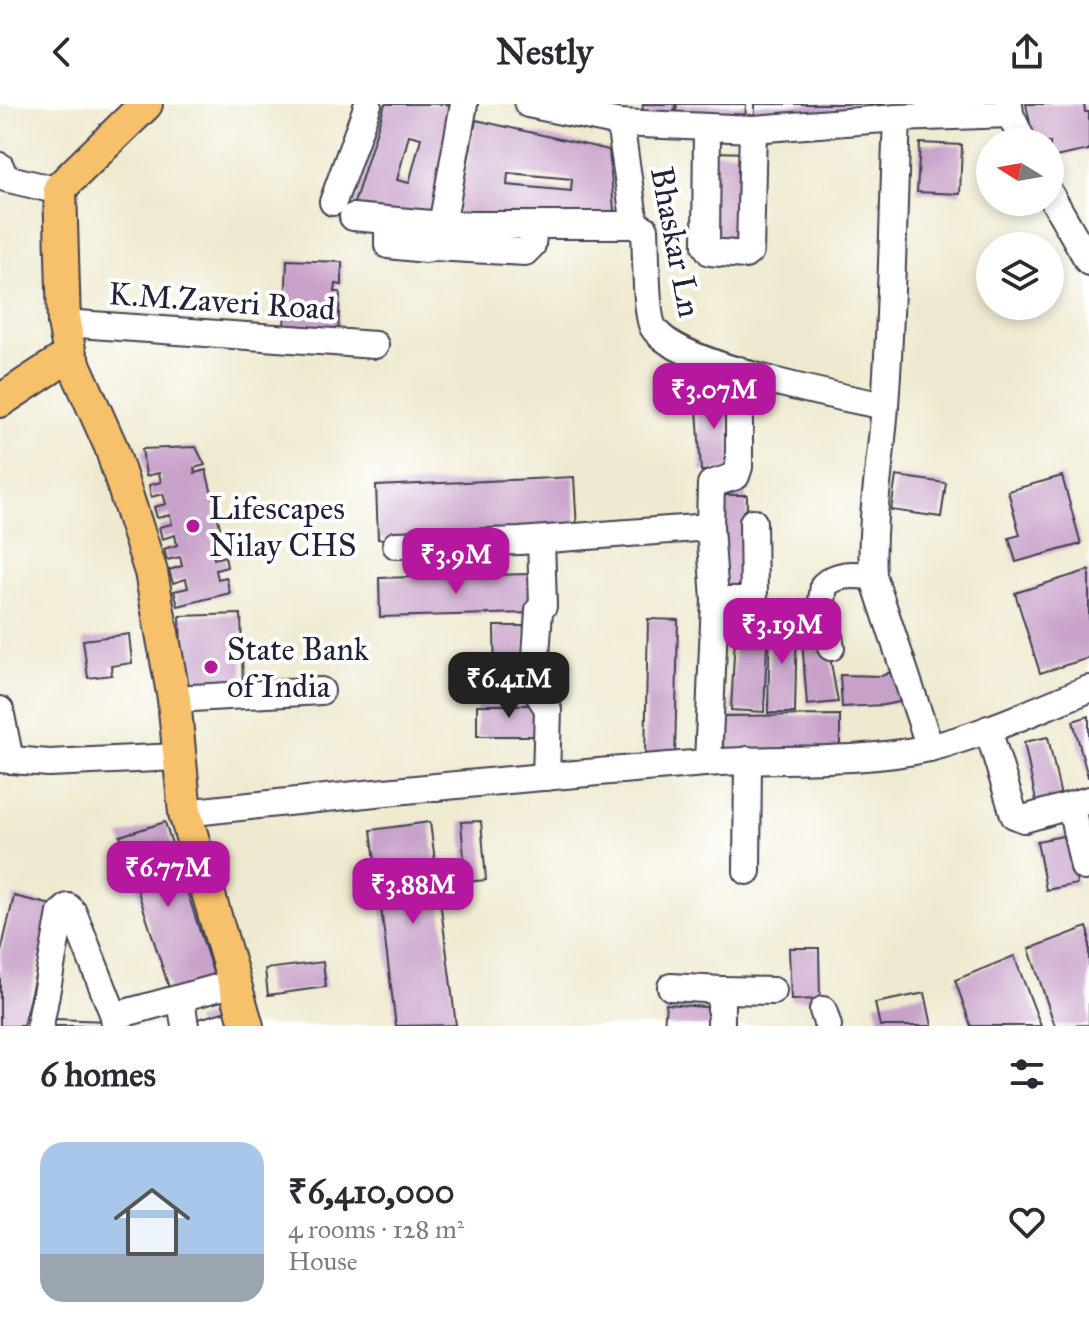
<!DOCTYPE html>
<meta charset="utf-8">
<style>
:root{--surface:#fff;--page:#f7f7f7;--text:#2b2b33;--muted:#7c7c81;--accent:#b5179e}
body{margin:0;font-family:"IM FELL Great Primer",serif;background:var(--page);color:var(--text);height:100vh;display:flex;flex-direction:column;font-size:30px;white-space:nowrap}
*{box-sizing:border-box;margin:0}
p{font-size:26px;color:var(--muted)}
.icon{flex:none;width:44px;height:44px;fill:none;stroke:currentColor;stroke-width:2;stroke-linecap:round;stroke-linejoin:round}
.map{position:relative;height:922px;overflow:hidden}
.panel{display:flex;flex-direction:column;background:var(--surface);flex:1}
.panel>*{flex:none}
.needle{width:52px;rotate:281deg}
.tools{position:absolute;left:976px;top:24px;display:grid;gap:16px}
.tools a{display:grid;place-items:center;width:88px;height:88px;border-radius:50%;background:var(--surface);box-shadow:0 4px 12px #0003;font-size:40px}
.price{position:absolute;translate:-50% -68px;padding:0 18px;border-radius:16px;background:var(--accent);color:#fff;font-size:26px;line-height:52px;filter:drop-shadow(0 2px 4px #0008)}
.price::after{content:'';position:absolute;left:50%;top:48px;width:24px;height:18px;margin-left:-12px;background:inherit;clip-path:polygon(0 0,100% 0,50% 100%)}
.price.active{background:#222;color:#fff}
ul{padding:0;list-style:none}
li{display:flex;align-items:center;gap:24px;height:200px;padding:0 40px}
li span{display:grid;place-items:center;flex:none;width:224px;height:160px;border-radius:24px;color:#555}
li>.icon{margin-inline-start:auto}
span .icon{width:96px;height:96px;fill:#fffc;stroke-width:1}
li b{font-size:34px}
h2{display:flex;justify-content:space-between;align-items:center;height:96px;padding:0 40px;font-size:34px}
header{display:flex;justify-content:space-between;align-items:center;height:104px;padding:0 40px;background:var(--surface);font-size:36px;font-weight:700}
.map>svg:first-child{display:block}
</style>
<header><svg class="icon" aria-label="back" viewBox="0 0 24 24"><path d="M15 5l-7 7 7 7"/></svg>Nestly<svg class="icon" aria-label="share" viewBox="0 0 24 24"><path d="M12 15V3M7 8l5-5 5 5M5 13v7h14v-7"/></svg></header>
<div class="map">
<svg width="1089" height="922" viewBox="0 0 1089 922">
<rect width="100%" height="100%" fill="#fff"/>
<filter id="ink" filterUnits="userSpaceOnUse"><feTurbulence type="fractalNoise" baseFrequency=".0125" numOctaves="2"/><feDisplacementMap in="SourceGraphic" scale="16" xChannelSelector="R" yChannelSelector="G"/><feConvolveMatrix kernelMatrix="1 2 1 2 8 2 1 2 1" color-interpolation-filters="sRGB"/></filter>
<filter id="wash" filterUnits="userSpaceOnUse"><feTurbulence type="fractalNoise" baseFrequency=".006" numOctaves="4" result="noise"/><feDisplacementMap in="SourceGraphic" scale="32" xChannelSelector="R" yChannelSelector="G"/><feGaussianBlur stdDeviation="1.8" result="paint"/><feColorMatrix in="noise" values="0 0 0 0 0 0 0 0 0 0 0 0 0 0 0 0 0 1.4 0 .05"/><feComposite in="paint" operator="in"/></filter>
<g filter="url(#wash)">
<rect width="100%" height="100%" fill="#efe9cf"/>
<g id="blocks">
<g fill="#c8a1c9" fill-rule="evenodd">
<path d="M 385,0 L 446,0 L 458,4 L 429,117 L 351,109 ZM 409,31 L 421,34 L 409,79 L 397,76 Z"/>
<polygon points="643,0 675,0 674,13 642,10"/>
<polygon points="677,0 746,0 745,16 676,9"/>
<polygon points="755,0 884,0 884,2 755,23"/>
<polygon points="1026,0 1084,0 1085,8 1089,8 1089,46 1050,54 1050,38 1034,38"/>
<path d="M 476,16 L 609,46 L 615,119 L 456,115 ZM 508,69 L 572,75 L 571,87 L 507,81 Z"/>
<polygon points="920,39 962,41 960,90 917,88"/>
<polygon points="714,48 747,49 744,144 710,143"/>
<polygon points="287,156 342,158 342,181 336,180 335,188 340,188 338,232 284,226"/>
<polygon points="727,286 732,365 701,367 696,289"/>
<polygon points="196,343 205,361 194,364 195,369 206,366 221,427 219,427 222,443 212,446 214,455 225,452 227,463 216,466 218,475 226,473 230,489 178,502 174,487 188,484 186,475 173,479 169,466 182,462 180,453 167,456 164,445 177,441 175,431 162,435 159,423 172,420 170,411 157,414 154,403 166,400 163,390 151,393 149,381 161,378 159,369 146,372 142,345"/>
<polygon points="896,372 946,379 941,413 891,406"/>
<polygon points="1062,372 1081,440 1016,458 1009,434 1020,431 1008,387"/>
<polygon points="574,373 577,426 378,435 376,382"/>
<polygon points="722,391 747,391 746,490 721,490"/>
<polygon points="1089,466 1089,554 1040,569 1015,489"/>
<polygon points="531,470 532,509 380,513 379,474"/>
<polygon points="799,497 820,497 838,598 807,601"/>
<polygon points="241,510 243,585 182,587 180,512"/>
<polygon points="736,514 768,516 764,608 731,606"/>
<polygon points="770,514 797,515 795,609 768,609"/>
<polygon points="648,515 678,516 675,653 645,652"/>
<polygon points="494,522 525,522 527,586 495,587"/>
<polygon points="129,530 132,559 111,562 112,571 88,574 83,536"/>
<polygon points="899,564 909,596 884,601 842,603 840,571 882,572"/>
<rect x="477" y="601" width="64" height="31"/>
<polygon points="840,611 840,647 723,648 723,612"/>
<polygon points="1089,612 1089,673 1088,673 1073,617"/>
<polygon points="1048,633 1062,697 1037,702 1024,638"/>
<polygon points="481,717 486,776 466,778 461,718"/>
<polygon points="165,718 216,878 172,893 120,732"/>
<polygon points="430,718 456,921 396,922 371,726"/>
<polygon points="1068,731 1077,780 1046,786 1037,737"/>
<polygon points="14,792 52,801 23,922 0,922 0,852"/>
<polygon points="1087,823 1089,829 1089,921 1055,922 1029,845"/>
<polygon points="789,844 819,844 820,895 791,896"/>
<polygon points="1014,852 1041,922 971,922 955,876"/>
<polygon points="323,858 326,883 268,891 265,865"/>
<polygon points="925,889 932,922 880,922 875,899"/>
<polygon points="666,900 717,904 715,922 664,922"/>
<polygon points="230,906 234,922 197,922 195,916"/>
<polygon points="55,915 107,917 108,922 54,922"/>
</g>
</g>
</g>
<g filter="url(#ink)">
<use href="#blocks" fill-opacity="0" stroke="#414051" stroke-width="2"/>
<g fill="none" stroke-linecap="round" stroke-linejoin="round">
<defs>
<g id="minor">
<polyline points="528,0 620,19 753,25 897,14 1010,10"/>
<polyline points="1009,0 1010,10 1023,38"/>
<path d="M 897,14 C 893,110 892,206 885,301 C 881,359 870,414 873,472 L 930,644"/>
<path d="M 620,19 L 635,121 L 645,125 C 646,144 646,211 653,223 C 674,261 840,293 885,302"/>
<polyline points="707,23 706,142 710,148 745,151 750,147 753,25"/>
<polyline points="0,62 5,74 47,84 60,84"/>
<polyline points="1050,90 1089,158"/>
<polyline points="333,98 368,0"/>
<polyline points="353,113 442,121 635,121"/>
<polyline points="388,117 388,141 426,145 434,143 525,148 532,141 534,121"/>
<polyline points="442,121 464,0"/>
<polyline points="64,219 375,241"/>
<polyline points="710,423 711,380 736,372 739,363 739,266"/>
<polyline points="541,436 543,502 539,506 534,583 548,605 546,673"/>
<polyline points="396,441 520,437 710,423 715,496 708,658"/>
<polyline points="715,496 754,496 753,418"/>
<path d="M 831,543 L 822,497 L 824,481 C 839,468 855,471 873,472"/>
<polyline points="174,595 321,587"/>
<polyline points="0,606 10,656"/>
<polyline points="988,625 1014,711 1024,715 1089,696"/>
<polyline points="0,655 49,659 178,653"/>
<polyline points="1071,703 1084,763"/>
<path d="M 185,709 C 359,690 532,673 705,659 C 779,653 857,660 929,644 C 984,631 1037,605 1089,585"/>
<polyline points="747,767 748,656"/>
<polyline points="671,883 721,886 721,922"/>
<polyline points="721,886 773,887"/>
<polyline points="181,896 185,922"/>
<polyline points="823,906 828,922"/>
<polyline points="114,912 235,879"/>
<polyline points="40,922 61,809 68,803 73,808 114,912 115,922"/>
</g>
<g id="major">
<polyline points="146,0 60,84 64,219 70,251 111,343 151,468 174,595 185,709 247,922"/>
<polyline points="0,297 70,251"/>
</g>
</defs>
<use href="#minor" stroke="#414051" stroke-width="30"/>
<use href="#major" stroke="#414051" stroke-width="36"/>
<use href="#minor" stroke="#fff" stroke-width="26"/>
<use href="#major" stroke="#f7c06b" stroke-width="32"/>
</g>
</g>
<g fill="#b5179e" stroke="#fff" stroke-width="3">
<circle cx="193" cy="422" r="8"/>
<circle cx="211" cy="563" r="8"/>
</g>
<g text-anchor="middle" stroke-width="8" stroke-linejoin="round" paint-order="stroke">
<g font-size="32" fill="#22223b" stroke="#fff">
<text transform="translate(676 138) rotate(79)" y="11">Bhaskar Ln</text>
<text transform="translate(222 197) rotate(4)" y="11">K.M.Zaveri Road</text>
</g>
<g font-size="32" fill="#22223b" stroke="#fff" text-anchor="start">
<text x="209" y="415">Lifescapes<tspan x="209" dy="37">Nilay CHS</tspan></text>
<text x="227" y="556">State Bank<tspan x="227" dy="37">of India</tspan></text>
</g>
</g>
</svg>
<div class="tools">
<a><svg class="needle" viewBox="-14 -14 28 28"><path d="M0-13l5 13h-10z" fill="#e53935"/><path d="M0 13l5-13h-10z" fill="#7c7c81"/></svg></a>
<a><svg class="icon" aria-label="layers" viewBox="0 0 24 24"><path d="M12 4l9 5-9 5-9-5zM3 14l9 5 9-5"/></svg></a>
</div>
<b class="price" style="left:714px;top:327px">₹3.07M</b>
<b class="price" style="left:456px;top:492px">₹3.9M</b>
<b class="price" style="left:782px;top:562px">₹3.19M</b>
<b class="price active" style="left:509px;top:616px">₹6.41M</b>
<b class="price" style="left:168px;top:805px">₹6.77M</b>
<b class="price" style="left:413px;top:822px">₹3.88M</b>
</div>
<section class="panel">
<h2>6 homes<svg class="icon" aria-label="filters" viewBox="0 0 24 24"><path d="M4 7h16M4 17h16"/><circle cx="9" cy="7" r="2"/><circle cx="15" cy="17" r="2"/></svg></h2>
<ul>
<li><span style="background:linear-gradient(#a9c7e8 70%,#9aa5b1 0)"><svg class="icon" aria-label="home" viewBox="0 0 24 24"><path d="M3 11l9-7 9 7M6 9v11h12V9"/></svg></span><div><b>₹6,410,000</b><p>4 rooms · 128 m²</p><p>House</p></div><svg class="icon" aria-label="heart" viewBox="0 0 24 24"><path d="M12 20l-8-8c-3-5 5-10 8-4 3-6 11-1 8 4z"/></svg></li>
</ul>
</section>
